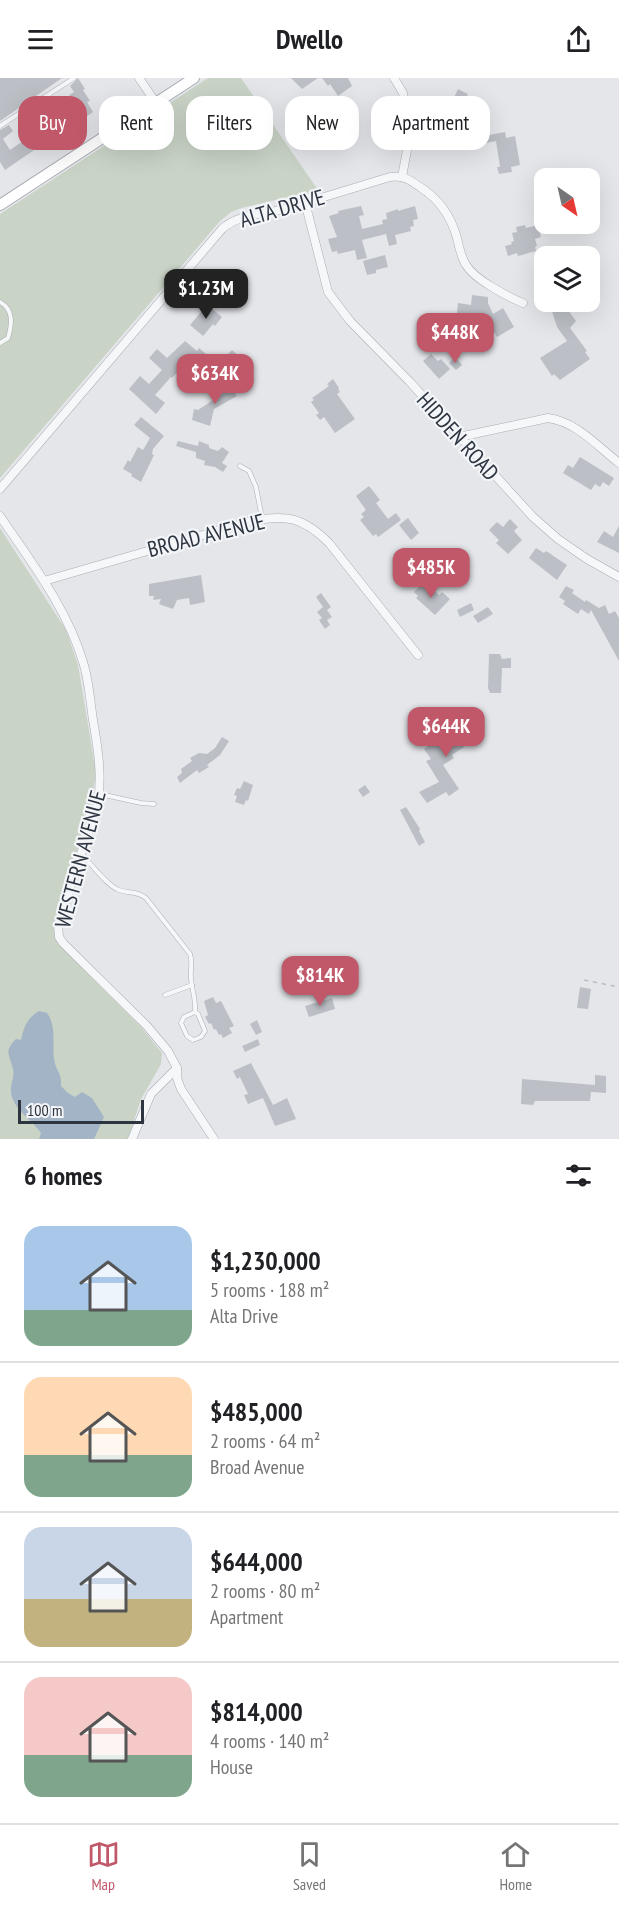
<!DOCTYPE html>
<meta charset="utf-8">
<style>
:root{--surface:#fff;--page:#f2f2f2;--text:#202124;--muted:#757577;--line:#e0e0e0;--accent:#c05869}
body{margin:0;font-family:"PT Sans Narrow",sans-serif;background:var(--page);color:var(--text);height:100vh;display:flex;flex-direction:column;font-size:22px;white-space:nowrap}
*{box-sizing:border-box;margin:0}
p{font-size:20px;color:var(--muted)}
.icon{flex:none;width:33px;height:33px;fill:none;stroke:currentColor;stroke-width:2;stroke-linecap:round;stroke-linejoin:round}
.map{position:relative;height:1061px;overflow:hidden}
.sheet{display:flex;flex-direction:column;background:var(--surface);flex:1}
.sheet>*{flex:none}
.guide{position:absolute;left:18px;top:18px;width:584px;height:54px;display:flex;gap:12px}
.needle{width:39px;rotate:146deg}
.buttons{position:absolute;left:534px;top:90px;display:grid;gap:12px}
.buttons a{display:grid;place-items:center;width:66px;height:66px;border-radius:12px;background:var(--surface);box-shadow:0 6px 24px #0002;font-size:30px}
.scale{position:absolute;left:18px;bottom:15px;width:126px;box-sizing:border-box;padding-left:6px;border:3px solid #2d3541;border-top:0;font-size:16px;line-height:21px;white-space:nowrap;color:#2d3541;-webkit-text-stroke:4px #f3f5f8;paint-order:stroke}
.price{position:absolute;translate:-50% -51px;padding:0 14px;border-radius:12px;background:var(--accent);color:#fff;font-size:20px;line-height:39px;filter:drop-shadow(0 2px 3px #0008)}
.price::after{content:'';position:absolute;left:50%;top:36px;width:18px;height:14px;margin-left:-9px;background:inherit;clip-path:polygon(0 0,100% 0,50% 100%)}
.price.current{background:#222;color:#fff}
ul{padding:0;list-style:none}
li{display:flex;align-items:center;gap:18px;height:150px;padding:0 24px}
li+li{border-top:2px solid var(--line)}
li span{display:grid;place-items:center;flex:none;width:168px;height:120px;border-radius:18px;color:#555}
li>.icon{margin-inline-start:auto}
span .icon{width:72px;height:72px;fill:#fffc;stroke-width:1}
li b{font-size:26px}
h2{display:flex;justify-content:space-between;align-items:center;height:72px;padding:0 24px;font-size:26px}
.tag{padding:0 21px;border-radius:18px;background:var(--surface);box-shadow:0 6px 24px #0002;font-size:21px;line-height:54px}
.tag.current{background:var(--accent);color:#fff}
header{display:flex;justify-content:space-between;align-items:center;height:78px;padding:0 24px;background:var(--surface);font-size:27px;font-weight:700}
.tabs{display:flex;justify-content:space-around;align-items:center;height:84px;border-top:2px solid var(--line);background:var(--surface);font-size:16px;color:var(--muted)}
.tabs a{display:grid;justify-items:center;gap:3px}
.tabs .current{color:var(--accent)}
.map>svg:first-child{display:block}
</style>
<header><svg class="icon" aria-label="menu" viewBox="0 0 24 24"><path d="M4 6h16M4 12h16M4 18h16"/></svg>Dwello<svg class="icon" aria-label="share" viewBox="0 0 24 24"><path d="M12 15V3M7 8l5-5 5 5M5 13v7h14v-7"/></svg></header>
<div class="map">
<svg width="619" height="1061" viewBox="0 0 619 1061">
<rect width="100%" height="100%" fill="#e4e6ea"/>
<g fill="#c9d3c6">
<polygon points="208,0 241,0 318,112 241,130 231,134 220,143 0,400 0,136"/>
<polygon points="0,450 66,552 78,587 96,695 91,726 55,845 55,859 65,873 141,949 162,975 161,986 141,1021 128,1061 0,1061"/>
</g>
<path fill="#a3b4c6" d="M 39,933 L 47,935 C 57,949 52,966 54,981 C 56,994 62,994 61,1008 L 68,1015 L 75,1019 L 82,1014 L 92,1020 L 104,1039 L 94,1061 L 39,1061 L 41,1055 C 32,1042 12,1030 11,1014 C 10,1006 15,999 13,991 C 10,977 3,974 16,961 L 21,962 C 24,949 27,940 39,933 Z"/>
<g fill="#bcc0c6">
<polygon points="0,0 62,0 0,43"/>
<polygon points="78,0 85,11 83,12 90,23 87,24 93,34 71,49 73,51 67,55 65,52 56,57 5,92 0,84 0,52 9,47 13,53 3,61 10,72 23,63 20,59 32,50 30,45 38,40 46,51 68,37 65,32 75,25 69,17 74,14 70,8"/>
<polygon points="291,0 318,0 302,11"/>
<polygon points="322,0 348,0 352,8 338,18 330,6 328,8"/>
<polygon points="458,11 468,16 464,24 468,44 471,48 462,56 457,51 454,54 441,37 449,18 454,20"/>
<polygon points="443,49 446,61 431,63 429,52"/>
<polygon points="505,54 506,60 515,58 520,87 511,89 512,94 499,96 497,89 500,89 496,63 468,69 467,61"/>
<polygon points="361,128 364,137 359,138 362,151 383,146 382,142 387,141 386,135 398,131 398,133 415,128 418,141 413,142 414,148 410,149 411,153 395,157 397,166 389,168 386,156 362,162 367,180 357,182 355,172 338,176 337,173 332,174 328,161 337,159 329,138 339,135 338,133"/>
<polygon points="525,147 526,150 538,147 541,159 535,161 537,168 535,169 536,173 518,178 517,175 508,178 505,168 512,166 511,164 514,163 512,155 517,154 516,149"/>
<polygon points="385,177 388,189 376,192 376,195 367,197 363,183"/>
<polygon points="472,217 488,219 488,225 493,236 503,230 514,249 497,259 494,254 488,257 473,255 474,251 465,250 466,245 456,244 458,225 471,227"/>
<polygon points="549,224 562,224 576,243 570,250 587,273 585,274 590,281 560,302 554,296 552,298 540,280 567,263 557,249"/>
<polygon points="207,227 222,239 215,248 213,246 203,258 190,247"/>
<polygon points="185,263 197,273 199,270 206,276 204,279 213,287 201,300 188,288 184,293 181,290 172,300 171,299 155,317 165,325 156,336 129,311 140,298 149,306 162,292 149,280 157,271 167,280"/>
<polygon points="232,272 239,278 233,286 232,285 230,287 223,281"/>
<polygon points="431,276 438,283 441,281 450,291 439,301 423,283"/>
<polygon points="455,279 462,287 456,292 449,285"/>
<polygon points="333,301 339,310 338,311 340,314 337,316 355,341 335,355 324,339 320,342 316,337 319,335 311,324 314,322 312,320 329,308 327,306"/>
<polygon points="240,304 244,310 235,316 237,318 214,331 210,348 192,342 194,331 198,332"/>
<polygon points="141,339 164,358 153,371 152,376 154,377 141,404 131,398 132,396 123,391 128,382 130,384 138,369 143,372 150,360 134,347"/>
<polygon points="178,363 198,368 199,363 209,367 209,370 218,373 222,369 229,374 222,385 227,388 223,394 215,389 204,387 205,383 196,380 196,374 176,368"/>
<polygon points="580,379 614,400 609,408 603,404 600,409 595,406 591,412 563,395 568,387 573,390"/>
<polygon points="369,408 380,422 376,425 388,441 396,435 401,442 378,459 376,456 373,458 360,442 364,439 361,436 366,432 356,418"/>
<polygon points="408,440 419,455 411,462 399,447"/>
<polygon points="510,441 518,449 514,453 522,462 508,476 496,465 499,462 489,452 497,444 503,449"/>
<polygon points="619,448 619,475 597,464 604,453 613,459"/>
<polygon points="536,470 544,475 546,473 567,487 557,502 529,480"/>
<polygon points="201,497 205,524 190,527 189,520 177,522 173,531 159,526 161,521 153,522 154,518 149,518 149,506"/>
<polygon points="422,506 427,511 429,508 439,517 442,514 450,521 435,537 416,520 418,518 414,514"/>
<polygon points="566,508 574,512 572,515 585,524 586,522 599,530 605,527 609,536 615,533 619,540 619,583 591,532 589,536 581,531 578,536 563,526 565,523 559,519"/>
<polygon points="321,515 331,529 327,532 332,539 327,542 330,547 325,551 319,542 322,540 317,534 323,529 316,519"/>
<polygon points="471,525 474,532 460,539 457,532"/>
<polygon points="488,529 493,536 478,545 473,538"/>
<polygon points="489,576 500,576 502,581 511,580 511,590 502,590 501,615 490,615 488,610"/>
<polygon points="475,639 479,645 470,651 475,658 462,667 464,669 452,677 454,680 443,687 459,711 449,718 446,714 427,725 419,714 439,704 426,683 431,681 424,671 433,665 431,663 456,650 455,648 465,641 467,644"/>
<polygon points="222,659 229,663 220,677 207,687 209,689 199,695 197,692 180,705 177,699 182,695 181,691 192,683 190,680 199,675 207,676 215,670"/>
<polygon points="244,703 253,707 248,723 246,722 244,727 235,724 237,718 234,717 237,710 240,711"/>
<polygon points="365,707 370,714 363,719 358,712"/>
<polygon points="406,729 420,751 419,753 425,764 419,768 400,732"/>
<polygon points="580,909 591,911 588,931 577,930"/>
<polygon points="213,919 216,925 221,923 234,948 229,950 232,955 223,960 221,956 219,957 216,951 214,952 211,945 209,946 205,939 208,937 204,923"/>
<polygon points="332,920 335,931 309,939 305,928"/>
<polygon points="257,942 262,954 256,957 250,946"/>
<polygon points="258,961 260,967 245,974 242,968"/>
<polygon points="251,985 273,1027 287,1020 296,1041 275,1048 263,1020 248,1026 244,1017 248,1016 240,999 237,1001 233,993"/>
<polygon points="595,997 606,998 606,1015 591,1014 590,1023 535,1023 533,1027 521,1026 522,1001 595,1007"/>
</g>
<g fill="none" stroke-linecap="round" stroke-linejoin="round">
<defs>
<g id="lane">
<polyline points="0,48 74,0"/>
<path d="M 0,224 C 14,232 12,246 8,260 L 0,265"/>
<polyline points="240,388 249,393 256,409 262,440"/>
<polyline points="100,716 141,725 154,726"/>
<path d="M 81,776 C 91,785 107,808 119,812 C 130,816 135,812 146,820 L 190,876 C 193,884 190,892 191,900 C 192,913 196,921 195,934 L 184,939 L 181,945 L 187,958 L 193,962 L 201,959 L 205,953 L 198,936 L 195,934"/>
<polyline points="165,917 192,907"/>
</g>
<g id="street">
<polyline points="139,0 156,25"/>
<polyline points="394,0 403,15 410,56 402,99"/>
<polyline points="305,124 328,214 350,243 409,303 533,439 558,461 587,481 619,499"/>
<path d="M 459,359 L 548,340 C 577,344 597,368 619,385"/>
<path d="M 0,411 L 222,151 C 237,137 260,137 279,132 C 316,122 353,110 390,99 C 403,97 410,102 420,109 C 439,121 451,138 457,160 C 459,169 461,179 466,187 C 475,202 507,218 523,225"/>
<path d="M 0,438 C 31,484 67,530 83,584 C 89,602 90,623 93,642 C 98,670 102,697 98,724 L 58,847 L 59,859 L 63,865 L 147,948 L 168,973 L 177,990 L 177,1000 L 181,1011 L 214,1061"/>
<path d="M 44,503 L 251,443 C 286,436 303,439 329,465 L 418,577"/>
<polyline points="132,1061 151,1016 177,990"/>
</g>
<polyline id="secondary" points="0,127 194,0"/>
</defs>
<use href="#lane" stroke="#a9adb4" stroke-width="5"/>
<use href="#street" stroke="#a9adb4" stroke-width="9"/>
<use href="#secondary" stroke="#a9adb4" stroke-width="12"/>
<polyline stroke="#babdc2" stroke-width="1.5" stroke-dasharray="4.5 4.5" stroke-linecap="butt" points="584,902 619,909"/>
<use href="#lane" stroke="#f6f7f9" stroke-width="4"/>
<use href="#street" stroke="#f6f7f9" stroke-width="8"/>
<use href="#secondary" stroke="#fff" stroke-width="10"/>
</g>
<g text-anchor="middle" stroke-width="4.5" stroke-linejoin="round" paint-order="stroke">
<g font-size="22" fill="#2d3541" stroke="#f3f5f8">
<text transform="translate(282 130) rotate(-16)" y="8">ALTA DRIVE</text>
<text transform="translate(458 358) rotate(48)" y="8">HIDDEN ROAD</text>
<text transform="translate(206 457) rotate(-14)" y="8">BROAD AVENUE</text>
<text transform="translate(80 781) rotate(-75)" y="8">WESTERN AVENUE</text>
</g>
</g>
</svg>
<div class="buttons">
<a><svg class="needle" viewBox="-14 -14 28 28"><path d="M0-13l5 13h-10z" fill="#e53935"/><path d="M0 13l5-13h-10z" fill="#757577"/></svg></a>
<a><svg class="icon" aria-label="layers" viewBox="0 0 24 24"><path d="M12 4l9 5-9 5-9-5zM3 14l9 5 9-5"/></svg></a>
</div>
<div class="scale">100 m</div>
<b class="price current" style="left:206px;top:242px">$1.23M</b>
<b class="price" style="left:455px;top:286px">$448K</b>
<b class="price" style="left:215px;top:327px">$634K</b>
<b class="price" style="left:431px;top:521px">$485K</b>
<b class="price" style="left:446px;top:680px">$644K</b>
<b class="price" style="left:320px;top:929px">$814K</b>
<div class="guide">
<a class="tag current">Buy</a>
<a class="tag">Rent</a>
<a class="tag">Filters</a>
<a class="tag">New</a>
<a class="tag">Apartment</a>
</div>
</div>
<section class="sheet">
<h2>6 homes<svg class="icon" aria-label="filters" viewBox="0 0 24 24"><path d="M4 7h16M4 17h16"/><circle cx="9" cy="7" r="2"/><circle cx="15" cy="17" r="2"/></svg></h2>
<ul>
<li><span style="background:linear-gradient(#a9c7e8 70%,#7fa58c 0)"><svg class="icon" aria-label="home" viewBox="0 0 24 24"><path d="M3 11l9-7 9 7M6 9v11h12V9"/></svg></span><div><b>$1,230,000</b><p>5 rooms · 188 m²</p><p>Alta Drive</p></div></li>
<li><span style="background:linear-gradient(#ffd9b3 65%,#7fa58c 0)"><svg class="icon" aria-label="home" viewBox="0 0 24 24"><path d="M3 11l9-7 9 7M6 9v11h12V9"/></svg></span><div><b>$485,000</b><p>2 rooms · 64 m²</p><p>Broad Avenue</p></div></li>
<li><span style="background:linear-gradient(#c9d6e8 60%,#c2b280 0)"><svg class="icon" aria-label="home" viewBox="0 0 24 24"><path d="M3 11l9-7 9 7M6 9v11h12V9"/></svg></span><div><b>$644,000</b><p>2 rooms · 80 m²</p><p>Apartment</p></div></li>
<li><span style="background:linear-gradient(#f6c9c9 65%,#7fa58c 0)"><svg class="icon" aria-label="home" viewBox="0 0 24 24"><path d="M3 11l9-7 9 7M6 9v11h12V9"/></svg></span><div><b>$814,000</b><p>4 rooms · 140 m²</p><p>House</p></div></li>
</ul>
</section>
<nav class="tabs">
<a class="current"><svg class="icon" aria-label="map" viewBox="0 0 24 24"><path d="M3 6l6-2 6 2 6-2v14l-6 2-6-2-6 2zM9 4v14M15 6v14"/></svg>Map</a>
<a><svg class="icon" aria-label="saved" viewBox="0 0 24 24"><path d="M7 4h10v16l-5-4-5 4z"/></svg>Saved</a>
<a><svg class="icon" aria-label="home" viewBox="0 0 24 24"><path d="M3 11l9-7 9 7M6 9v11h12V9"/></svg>Home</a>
</nav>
